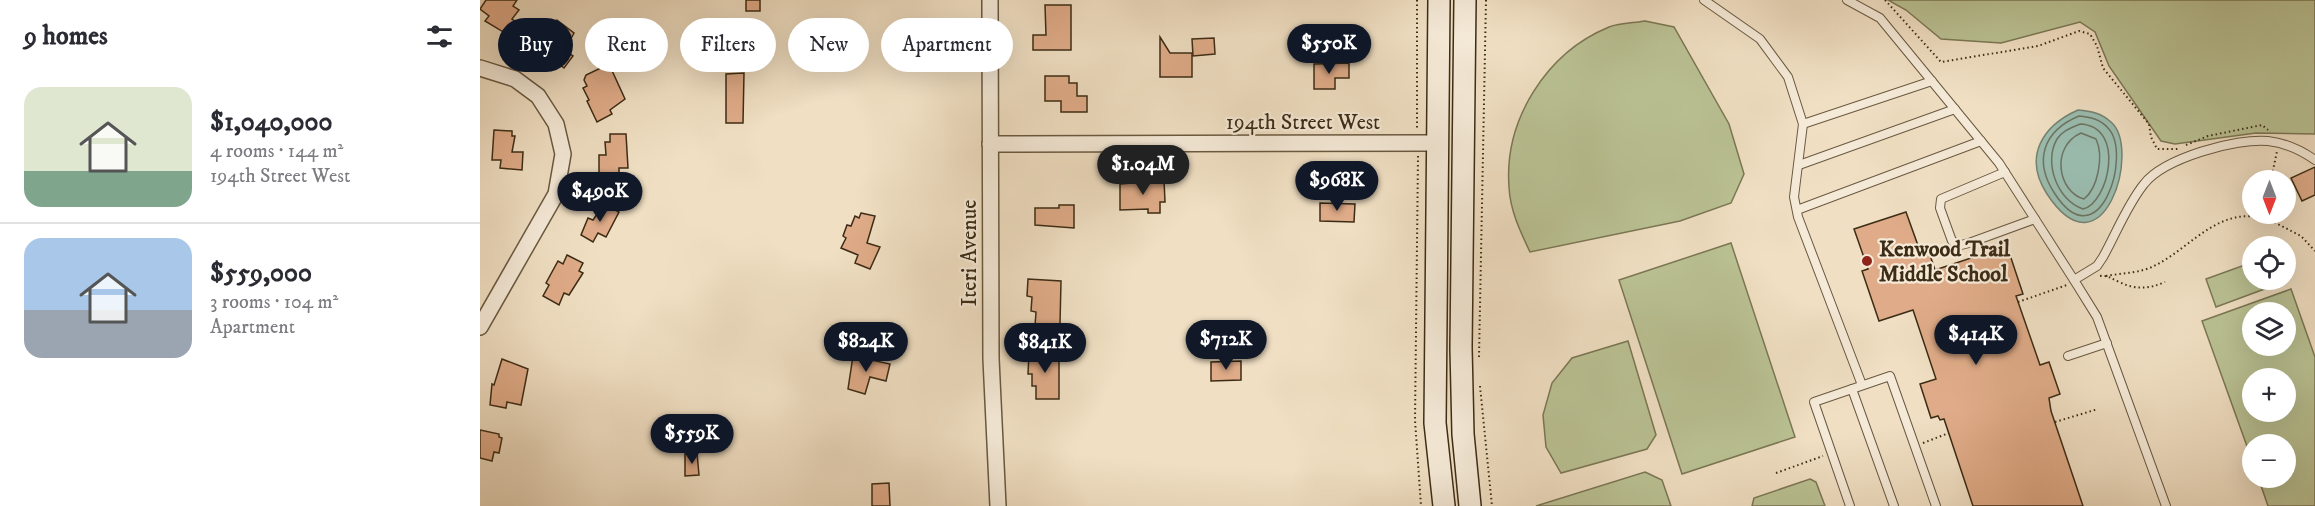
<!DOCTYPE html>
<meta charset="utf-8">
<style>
:root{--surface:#fff;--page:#f7f7f7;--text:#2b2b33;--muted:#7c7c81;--line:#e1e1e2;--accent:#111827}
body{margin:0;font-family:"IM FELL DW Pica",serif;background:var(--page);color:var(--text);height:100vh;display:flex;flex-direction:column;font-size:22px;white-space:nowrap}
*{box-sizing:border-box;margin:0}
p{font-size:20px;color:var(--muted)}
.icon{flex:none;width:33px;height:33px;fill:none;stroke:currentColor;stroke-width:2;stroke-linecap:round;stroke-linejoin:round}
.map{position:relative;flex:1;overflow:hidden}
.sheet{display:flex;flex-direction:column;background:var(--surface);width:480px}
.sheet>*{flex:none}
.hud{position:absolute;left:18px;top:18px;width:570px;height:54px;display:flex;gap:12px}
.needle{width:39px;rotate:180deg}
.tools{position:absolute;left:1762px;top:170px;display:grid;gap:12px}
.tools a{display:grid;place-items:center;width:54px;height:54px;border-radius:50%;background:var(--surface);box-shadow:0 6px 24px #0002;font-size:30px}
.price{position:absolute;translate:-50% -51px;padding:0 14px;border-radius:21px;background:var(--accent);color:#fff;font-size:20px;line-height:39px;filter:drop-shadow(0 2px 3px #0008)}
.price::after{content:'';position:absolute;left:50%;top:36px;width:18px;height:14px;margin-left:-9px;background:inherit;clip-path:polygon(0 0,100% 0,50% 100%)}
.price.current{background:#222;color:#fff}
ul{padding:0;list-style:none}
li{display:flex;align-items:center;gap:18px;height:150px;padding:0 24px}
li+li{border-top:2px solid var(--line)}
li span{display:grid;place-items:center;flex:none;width:168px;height:120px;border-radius:18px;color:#555}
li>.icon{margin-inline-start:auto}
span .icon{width:72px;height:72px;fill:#fffc;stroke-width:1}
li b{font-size:26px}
h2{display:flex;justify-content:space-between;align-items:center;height:72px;padding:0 24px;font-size:26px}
.chip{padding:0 21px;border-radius:27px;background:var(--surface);box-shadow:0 6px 24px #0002;font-size:21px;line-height:54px}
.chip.current{background:var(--accent);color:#fff}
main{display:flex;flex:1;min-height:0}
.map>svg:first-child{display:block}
</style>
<main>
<section class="sheet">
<h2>9 homes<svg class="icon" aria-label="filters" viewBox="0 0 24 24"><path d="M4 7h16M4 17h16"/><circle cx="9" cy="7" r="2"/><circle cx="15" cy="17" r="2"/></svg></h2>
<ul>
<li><span style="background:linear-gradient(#dfe7d0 70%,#7fa58c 0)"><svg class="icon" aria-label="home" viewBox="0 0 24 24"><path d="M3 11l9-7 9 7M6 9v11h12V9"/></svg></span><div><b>$1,040,000</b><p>4 rooms · 144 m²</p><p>194th Street West</p></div></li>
<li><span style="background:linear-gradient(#a9c7e8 60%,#9aa5b1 0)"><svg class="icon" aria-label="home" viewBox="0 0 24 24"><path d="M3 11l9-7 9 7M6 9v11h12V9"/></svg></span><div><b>$559,000</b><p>3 rooms · 104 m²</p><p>Apartment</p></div></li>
</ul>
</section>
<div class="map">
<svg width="1835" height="506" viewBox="0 0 1835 506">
<rect width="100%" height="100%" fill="#f0dfc3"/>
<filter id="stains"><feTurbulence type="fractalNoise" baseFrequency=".00333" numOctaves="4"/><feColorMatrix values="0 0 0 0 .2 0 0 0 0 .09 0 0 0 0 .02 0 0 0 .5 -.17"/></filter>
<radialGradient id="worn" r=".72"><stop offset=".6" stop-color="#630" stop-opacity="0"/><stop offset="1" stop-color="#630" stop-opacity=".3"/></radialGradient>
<g fill="#bac294" stroke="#7b7754" stroke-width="1.5" fill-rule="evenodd">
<polygon points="1408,0 1835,0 1835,134 1776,133 1695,144 1681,141 1629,66 1615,32 1600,22 1521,43 1461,39 1426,10"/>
<path d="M 1165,21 L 1194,27 L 1249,124 L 1264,174 L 1251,203 L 1200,221 L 1050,252 C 1040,231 1030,210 1029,187 C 1024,120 1066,53 1129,27 C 1140,23 1154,23 1165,21 Z"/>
<polygon points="1251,243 1315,437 1202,474 1139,280"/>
<polygon points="1773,262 1773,279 1787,279 1790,287 1736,307 1726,279"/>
<path d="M 1811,289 L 1835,357 L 1835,506 L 1788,506 L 1778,477 L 1806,477 L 1806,444 L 1773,444 L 1773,463 L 1722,321 ZM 1773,312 L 1806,312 L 1806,345 L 1773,345 ZM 1773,378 L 1806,378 L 1806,411 L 1773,411 Z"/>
<polygon points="1148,341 1176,435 1167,449 1081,473 1066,447 1063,415 1072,383 1092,358"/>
<polygon points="1165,472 1182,480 1191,506 1056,506"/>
<polygon points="1330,479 1336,482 1345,506 1272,506 1274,498"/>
</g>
<path fill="#9abdb0" stroke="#748372" stroke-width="1.5" d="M 1598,110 C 1611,111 1621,113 1631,122 C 1662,149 1623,279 1567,194 C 1543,157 1562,126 1598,110 Z"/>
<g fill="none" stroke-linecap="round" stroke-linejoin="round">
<g stroke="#6b7462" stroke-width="1.5">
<path d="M 1599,116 C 1610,117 1620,119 1628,128 C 1653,154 1619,261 1575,194 C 1553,161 1563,131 1599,116 Z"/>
<path d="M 1600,124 C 1647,126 1628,204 1603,209 C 1578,201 1563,163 1577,139 C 1582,131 1591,128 1600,124 Z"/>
<path d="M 1601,133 L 1616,139 C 1624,156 1618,188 1604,199 C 1578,192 1570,147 1601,133 Z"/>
</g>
</g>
<g fill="#dfab88" stroke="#3c2c15" stroke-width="1.5">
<polygon points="6,0 37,0 33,6 39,10 32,19 43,27 35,39 5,21 9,16 0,9"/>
<rect x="266" y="0" width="14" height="11"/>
<polygon points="565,5 591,5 591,50 553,50 553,35 566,35"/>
<polygon points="77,20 94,33 85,50 93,56 84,68 68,55 74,47 63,38"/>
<polygon points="680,37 690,53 712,53 712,77 680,77"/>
<polygon points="734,38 735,54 713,56 712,39"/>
<polygon points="869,63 869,78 855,78 855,89 834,89 834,64"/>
<polygon points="129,64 145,99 130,110 132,114 117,122 107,101 109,100 103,88 107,86 104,80 106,75"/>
<polygon points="264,73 263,123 246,123 246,74"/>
<polygon points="565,76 589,76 589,83 597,83 597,96 607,96 607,112 581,112 581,101 565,101"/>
<polygon points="14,130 32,131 32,136 35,136 32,152 43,152 42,170 20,168 21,160 12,160"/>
<polygon points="130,134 146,134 148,168 139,168 139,177 119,177 119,155 126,155 125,142 130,142"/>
<polygon points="1835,167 1835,195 1822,201 1811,178"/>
<polygon points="684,180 685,202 680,202 680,213 668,213 668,209 640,210 640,184"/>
<polygon points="840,203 875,204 874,222 840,221"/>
<polygon points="124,204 139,212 126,237 118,233 113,242 101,235 108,218 113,220"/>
<polygon points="579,205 594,205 594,228 555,225 555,208 579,208"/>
<polygon points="1426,212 1440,251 1448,249 1455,270 1527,246 1543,294 1536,296 1560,365 1569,362 1580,394 1569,398 1571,411 1603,506 1493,506 1464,419 1460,420 1458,416 1451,418 1440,384 1456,379 1433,310 1399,321 1382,271 1388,269 1374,229"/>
<polygon points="381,213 395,216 387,243 400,247 390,269 375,263 378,255 361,248 366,238 363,236 367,225 371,226 375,216 379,218"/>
<polygon points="87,255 103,263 99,271 103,273 89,295 84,293 79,305 63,296 69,285 66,283 78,261 83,264"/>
<polygon points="548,279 581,281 580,324 555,326 556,312 551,311 552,297 547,296"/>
<polygon points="549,352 579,353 579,399 556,399 556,386 552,386 552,374 548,374"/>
<polygon points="373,356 410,364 406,381 390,377 385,394 368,389"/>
<polygon points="22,359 48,369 41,405 27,402 26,408 10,405 12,384 14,385"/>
<polygon points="761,361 761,380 731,381 731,362"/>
<polygon points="0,430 19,434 19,437 22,438 19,453 14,452 12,461 0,458"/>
<polygon points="217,453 219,475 205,476 205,454"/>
<polygon points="409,483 410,506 392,506 392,484"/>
</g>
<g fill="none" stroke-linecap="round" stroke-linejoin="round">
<defs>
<g id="service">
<polyline points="1224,0 1280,39 1308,77 1323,124 1314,197 1318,217 1382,385"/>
<polyline points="1367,0 1400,18 1519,163 1594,280 1617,317 1686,506"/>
<polyline points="1323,124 1452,81"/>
<polyline points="1319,165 1475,109"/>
<polyline points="1525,172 1461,199 1460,208 1472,241 1481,245 1489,243 1555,219"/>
<polyline points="1317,210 1501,141"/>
<path d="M 1594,280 L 1617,266 L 1623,257 C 1636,234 1647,205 1664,184 C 1684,158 1756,138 1788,141 C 1806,143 1821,150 1835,160"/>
<polyline points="1588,356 1627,343"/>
<polyline points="1372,389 1414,506"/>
<polyline points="1370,506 1334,402 1410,376 1456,506"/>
</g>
<g id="minor">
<polyline points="510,0 511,359 518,506"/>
<polyline points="0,68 35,79 58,96 76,124 83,154 76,194 0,327"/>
<polyline points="510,144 956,143"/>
</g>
<g id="secondary">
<polyline points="959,0 955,423 964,506"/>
<polyline points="985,0 981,348 983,434 990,506"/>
</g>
</defs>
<use href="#service" stroke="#695940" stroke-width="10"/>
<use href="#minor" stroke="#695940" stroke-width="18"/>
<use href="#secondary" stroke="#3c2c15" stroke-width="24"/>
<g stroke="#3c2c15" stroke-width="2" stroke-dasharray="1.5 3" stroke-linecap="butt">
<polyline points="937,0 937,129"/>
<polyline points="1405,0 1461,62 1558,46 1599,31 1610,34 1617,46 1623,68 1669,124 1671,137 1677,149 1698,149"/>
<polyline points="1706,145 1728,136 1782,125 1788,130"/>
<polyline points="938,156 935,420 941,506"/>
<polyline points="1791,180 1797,151"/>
<polyline points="1786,213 1788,219 1821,236 1835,251"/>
<path d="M 1620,276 C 1628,275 1632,279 1639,282 C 1656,290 1669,289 1685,282"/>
<path d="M 1626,276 C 1642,273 1662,273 1676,265 C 1713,246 1739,205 1788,219"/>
<polyline points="1538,302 1587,285"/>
<polyline points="999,357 1006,0"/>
<polyline points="1000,386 1012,506"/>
<polyline points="1575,422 1618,409"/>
<polyline points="1443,443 1469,433"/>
<polyline points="1296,473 1343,456"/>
</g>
<use href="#service" stroke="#f5ead8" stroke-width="8"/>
<use href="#minor" stroke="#f5ead8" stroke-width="15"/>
<use href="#secondary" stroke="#f5ead8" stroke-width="21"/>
</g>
<circle fill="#8f2418" stroke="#f5ead8" stroke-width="2" cx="1387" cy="261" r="6"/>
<g text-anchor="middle" stroke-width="4.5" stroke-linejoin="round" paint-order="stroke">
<g font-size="22" fill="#3c2c15" stroke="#f5ead8">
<text x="823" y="129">194th Street West</text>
<text transform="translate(488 253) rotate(-90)" y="8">Iteri Avenue</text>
</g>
<g font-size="22" font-weight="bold" fill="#3c2c15" stroke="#f5ead8" text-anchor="start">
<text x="1399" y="256">Kenwood Trail<tspan x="1399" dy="25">Middle School</tspan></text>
</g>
</g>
<rect width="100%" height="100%" filter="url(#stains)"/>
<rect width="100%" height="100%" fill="url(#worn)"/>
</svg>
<div class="tools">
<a><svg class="needle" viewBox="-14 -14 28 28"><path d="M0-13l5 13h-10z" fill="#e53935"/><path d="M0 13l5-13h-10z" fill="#7c7c81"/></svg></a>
<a><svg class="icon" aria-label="locate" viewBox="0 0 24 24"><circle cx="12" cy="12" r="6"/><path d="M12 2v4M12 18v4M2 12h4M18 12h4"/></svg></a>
<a><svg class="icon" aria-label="layers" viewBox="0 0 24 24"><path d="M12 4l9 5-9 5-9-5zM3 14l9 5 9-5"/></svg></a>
<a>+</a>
<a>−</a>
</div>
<b class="price" style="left:849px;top:75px">$550K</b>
<b class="price current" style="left:663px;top:196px">$1.04M</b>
<b class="price" style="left:857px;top:212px">$968K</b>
<b class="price" style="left:120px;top:223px">$490K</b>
<b class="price" style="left:1496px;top:366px">$414K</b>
<b class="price" style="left:746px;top:371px">$712K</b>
<b class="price" style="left:386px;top:373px">$824K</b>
<b class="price" style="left:565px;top:374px">$841K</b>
<b class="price" style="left:212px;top:465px">$559K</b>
<div class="hud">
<a class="chip current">Buy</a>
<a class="chip">Rent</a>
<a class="chip">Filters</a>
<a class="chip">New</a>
<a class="chip">Apartment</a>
</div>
</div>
</main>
